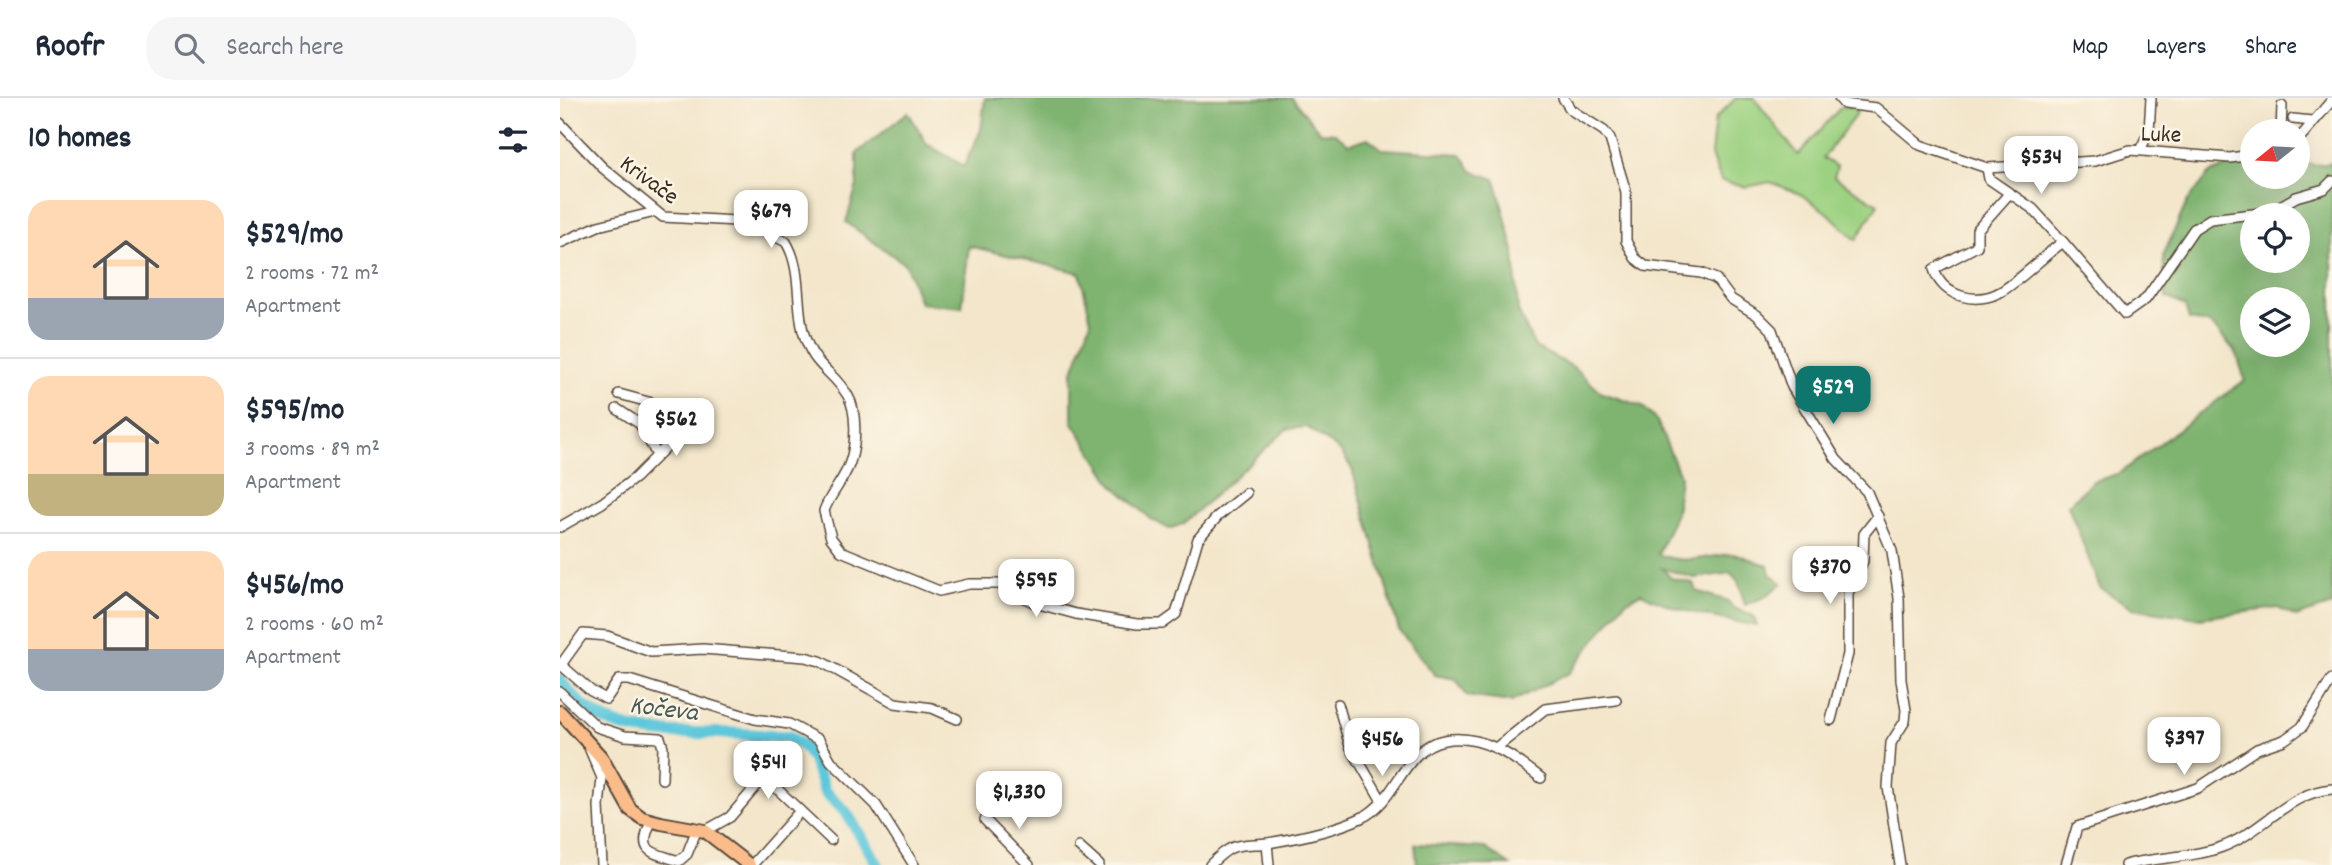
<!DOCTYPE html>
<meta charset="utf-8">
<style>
:root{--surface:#fff;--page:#f6f6f7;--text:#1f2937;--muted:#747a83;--line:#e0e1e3;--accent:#0f766e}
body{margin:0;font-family:Dekko,sans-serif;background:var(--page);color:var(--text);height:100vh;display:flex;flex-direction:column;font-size:26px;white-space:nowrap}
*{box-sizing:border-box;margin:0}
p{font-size:23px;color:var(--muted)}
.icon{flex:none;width:38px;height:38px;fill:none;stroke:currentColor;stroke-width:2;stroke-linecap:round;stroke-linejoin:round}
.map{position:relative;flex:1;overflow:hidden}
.sheet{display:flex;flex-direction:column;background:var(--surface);width:560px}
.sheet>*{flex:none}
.needle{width:46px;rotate:252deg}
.buttons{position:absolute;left:1680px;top:21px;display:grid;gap:14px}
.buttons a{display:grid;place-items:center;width:70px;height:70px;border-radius:50%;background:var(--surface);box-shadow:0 7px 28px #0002;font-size:35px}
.price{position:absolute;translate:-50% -60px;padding:0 16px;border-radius:14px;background:#fff;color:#222;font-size:23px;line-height:46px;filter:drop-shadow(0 2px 4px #0008)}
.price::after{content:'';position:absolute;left:50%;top:42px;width:21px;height:16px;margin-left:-10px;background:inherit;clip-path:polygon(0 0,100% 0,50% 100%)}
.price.selected{background:var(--accent);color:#fff}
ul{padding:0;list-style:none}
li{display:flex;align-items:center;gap:21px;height:175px;padding:0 28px}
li+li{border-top:2px solid var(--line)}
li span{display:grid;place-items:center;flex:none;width:196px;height:140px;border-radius:21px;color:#555}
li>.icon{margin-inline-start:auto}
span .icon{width:84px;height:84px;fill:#fffc;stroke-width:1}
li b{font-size:30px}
h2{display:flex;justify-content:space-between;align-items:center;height:84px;padding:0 28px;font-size:30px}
header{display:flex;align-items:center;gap:42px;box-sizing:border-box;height:98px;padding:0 35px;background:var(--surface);border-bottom:2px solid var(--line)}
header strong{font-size:33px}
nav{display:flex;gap:38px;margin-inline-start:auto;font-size:24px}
.search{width:490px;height:63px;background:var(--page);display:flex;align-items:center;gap:18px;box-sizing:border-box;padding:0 24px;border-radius:28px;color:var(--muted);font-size:26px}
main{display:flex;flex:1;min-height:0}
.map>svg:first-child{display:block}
</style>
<header>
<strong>Roofr</strong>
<div class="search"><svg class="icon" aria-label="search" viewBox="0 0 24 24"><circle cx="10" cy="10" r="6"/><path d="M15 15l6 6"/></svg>Search here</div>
<nav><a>Map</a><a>Layers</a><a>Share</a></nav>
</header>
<main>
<section class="sheet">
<h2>10 homes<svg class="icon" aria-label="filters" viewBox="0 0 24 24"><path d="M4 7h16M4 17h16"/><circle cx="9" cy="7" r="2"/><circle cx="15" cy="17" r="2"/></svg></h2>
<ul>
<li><span style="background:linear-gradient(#ffd9b3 70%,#9aa5b1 0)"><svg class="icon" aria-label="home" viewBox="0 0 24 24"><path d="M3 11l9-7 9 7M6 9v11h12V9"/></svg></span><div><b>$529/mo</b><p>2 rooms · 72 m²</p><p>Apartment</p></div></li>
<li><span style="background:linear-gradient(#ffd9b3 70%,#c2b280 0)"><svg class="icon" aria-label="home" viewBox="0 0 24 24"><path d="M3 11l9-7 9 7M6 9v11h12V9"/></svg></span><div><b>$595/mo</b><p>3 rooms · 89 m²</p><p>Apartment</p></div></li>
<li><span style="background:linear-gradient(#ffd9b3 70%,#9aa5b1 0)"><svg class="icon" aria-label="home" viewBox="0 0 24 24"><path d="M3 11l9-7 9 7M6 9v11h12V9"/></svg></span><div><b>$456/mo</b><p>2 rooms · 60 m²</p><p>Apartment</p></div></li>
</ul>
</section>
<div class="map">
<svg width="1772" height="767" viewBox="0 0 1772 767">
<rect width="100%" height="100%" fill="#fcf5e5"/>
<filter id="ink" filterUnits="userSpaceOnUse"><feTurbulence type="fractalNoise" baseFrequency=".0143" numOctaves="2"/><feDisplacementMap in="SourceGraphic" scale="14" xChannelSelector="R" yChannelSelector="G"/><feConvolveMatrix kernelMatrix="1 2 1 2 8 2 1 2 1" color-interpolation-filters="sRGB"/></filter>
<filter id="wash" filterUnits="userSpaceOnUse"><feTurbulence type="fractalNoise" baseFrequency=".00686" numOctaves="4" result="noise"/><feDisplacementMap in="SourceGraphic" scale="28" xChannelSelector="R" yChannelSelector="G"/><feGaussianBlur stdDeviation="1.57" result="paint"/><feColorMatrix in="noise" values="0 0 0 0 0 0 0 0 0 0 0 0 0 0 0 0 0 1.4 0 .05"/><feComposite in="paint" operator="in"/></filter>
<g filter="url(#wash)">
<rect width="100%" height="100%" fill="#f3e6cb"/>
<polygon fill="#9dd182" stroke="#6c7e50" stroke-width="2" points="1176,0 1194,0 1238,57 1281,9 1296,9 1297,15 1263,60 1277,69 1274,79 1318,106 1296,142 1269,116 1240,96 1210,84 1186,89 1161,83 1151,57 1155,21"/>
<g fill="#7eb370" stroke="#5c6e47" stroke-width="2" fill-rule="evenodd">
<path d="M 425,0 L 732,0 L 760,34 L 775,35 L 789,46 L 808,40 L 822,51 L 901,56 L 912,73 L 935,81 L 954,153 L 958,213 L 975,249 L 1012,268 L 1042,295 L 1082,308 L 1097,323 L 1120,378 L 1116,415 L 1098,456 C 1123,467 1145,459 1170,456 C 1181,455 1197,465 1208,467 L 1210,476 L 1222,485 L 1205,499 L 1185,507 L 1178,483 L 1171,475 L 1134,480 L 1102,470 L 1111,480 L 1133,485 L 1136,493 L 1168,503 L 1173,510 L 1194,518 L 1197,528 C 1160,521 1113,513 1081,495 L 1064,505 L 1009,575 L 951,604 L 907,598 L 896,581 L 875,577 L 839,532 L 792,371 L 781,354 L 747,329 L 727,331 L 623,426 L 609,431 L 591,421 L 553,387 L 512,323 L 512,276 L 531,223 L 520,175 L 409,148 L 402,209 L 360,205 L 346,167 L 286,124 L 297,87 L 297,55 L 348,14 L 367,46 L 404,68 L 421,32 Z"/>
<path d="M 1692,57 L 1692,79 L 1738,79 L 1738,64 L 1755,67 L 1772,65 L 1772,507 L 1736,519 L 1718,510 L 1638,520 L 1573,510 L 1540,490 L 1508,407 L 1532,384 L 1560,375 L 1685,282 L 1676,254 L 1651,226 L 1629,222 L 1625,208 L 1606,199 L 1603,158 L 1627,104 L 1649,76 ZM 1692,117 L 1738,117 L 1738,163 L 1692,163 ZM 1692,201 L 1738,201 L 1738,247 L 1692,247 Z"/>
<polygon points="855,746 925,750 950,767 857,767"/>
</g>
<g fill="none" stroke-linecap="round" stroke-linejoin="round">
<path stroke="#5fc7db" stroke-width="12" d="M 0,582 C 40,640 94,635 157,635 C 180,635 204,638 228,638 L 245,649 L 253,662 L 265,694 L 286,714 L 318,767"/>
</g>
</g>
<g filter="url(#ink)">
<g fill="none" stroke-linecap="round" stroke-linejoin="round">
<defs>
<g id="minor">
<polyline points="1003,0 1011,12 1044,33 1050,41 1066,94 1066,143 1075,160 1085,168 1141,175 1156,181 1171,201 1197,217 1212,232 1232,289 1276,361 1307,394 1332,453 1339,500 1341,582 1346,612 1345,623 1331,645 1328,689 1340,767"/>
<polyline points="1279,0 1284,6 1316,10 1360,47 1427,70 1535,63 1570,52 1670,60 1692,57"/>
<polyline points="1733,21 1752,23"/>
<path d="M 0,25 L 43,70 L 103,119 L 195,124 L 203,132 L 226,144 C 242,170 236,205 243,233 C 253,270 272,271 288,298 C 297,313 296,345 291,361 C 286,381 270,395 264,413 L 271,440 L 281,453 L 379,493 L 409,486 L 439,486 L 475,505 L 516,516 L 577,526 L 602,526 L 616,516 L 638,441 L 658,418 L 686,395"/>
<polyline points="1721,33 1722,8"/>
<polyline points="1738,42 1772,2"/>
<polyline points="1580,52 1589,34 1591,0"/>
<polyline points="1427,70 1429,81 1473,111 1503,144"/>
<path d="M 1448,97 L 1417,132 L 1417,148 L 1374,171 C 1382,199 1417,208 1442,193 C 1464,179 1482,159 1503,144 L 1565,216 L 1586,201 L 1634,131 L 1650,121 L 1710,114 L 1736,99 L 1764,91 L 1772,83"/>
<polyline points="0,145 38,128 95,114"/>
<polyline points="57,311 80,326 97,357"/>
<polyline points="0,429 42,405 75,380 114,341 118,331 114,311 59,296"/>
<polyline points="0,566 31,593 46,601 59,582 69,582 195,621 229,626 259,642 271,663 316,707 354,767"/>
<polyline points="0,568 23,536 47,538 91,554 143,551 245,559 260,563 335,605 372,610 397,621"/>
<polyline points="0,594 37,629 65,638 100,640 103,649 102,681"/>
<polyline points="778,606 790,648 822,703"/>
<polyline points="1271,622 1288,556 1288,495 1303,463 1304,436 1318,418"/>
<polyline points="937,649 985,611 1056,602"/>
<polyline points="30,652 42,680 39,708 42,767"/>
<path d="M 92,722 C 76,755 91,754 119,763 L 127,756 L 137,731"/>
<polyline points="425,722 469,767"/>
<polyline points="145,733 170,719 198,686 205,683 213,687 271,742"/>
<polyline points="707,745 709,767"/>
<polyline points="519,749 539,767"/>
<polyline points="192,767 240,713"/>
<path d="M 650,767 C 656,761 663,754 671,750 C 682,745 695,747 708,745 C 738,740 773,733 801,720 C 838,703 842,650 884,642 C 922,635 954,659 981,680"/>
<polyline points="1506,767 1517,729 1638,690 1697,651 1724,642 1742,629 1772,581"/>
<path d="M 1565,767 C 1596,759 1632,760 1662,749 C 1703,734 1728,694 1772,691"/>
</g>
<polyline id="major" points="0,614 41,659 70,711 82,720 101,725 145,733 189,767"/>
</defs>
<use href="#minor" stroke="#574638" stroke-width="12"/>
<use href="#major" stroke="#574638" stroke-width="16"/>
<use href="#minor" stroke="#fff" stroke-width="9"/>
<use href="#major" stroke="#fabc8b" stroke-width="12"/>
</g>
</g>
<g text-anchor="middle" stroke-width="5" stroke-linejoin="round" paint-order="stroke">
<g font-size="24" fill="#3b2a1e" stroke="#fcf5e5">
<text transform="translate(1601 35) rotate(2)" y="8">Luke</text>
<text transform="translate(90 81) rotate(36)" y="8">Krivače</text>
</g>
<g font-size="26" font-style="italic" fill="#465957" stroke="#fcf5e5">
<text transform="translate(104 609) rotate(7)" y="9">Kočeva</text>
</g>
</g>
</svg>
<div class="buttons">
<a><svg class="needle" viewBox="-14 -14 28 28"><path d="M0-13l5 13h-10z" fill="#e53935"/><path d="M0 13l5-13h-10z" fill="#747a83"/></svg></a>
<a><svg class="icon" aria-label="locate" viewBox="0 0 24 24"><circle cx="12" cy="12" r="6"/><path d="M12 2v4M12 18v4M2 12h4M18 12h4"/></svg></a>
<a><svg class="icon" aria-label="layers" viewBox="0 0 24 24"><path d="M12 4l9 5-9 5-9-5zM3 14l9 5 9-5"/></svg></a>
</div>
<b class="price" style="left:1481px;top:98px">$534</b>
<b class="price" style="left:211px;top:152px">$679</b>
<b class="price selected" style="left:1273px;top:328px">$529</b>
<b class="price" style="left:116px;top:360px">$562</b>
<b class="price" style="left:1270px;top:508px">$370</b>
<b class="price" style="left:476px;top:521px">$595</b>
<b class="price" style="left:1624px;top:679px">$397</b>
<b class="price" style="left:822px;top:680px">$456</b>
<b class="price" style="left:208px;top:703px">$541</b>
<b class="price" style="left:459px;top:733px">$1,330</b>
</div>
</main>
